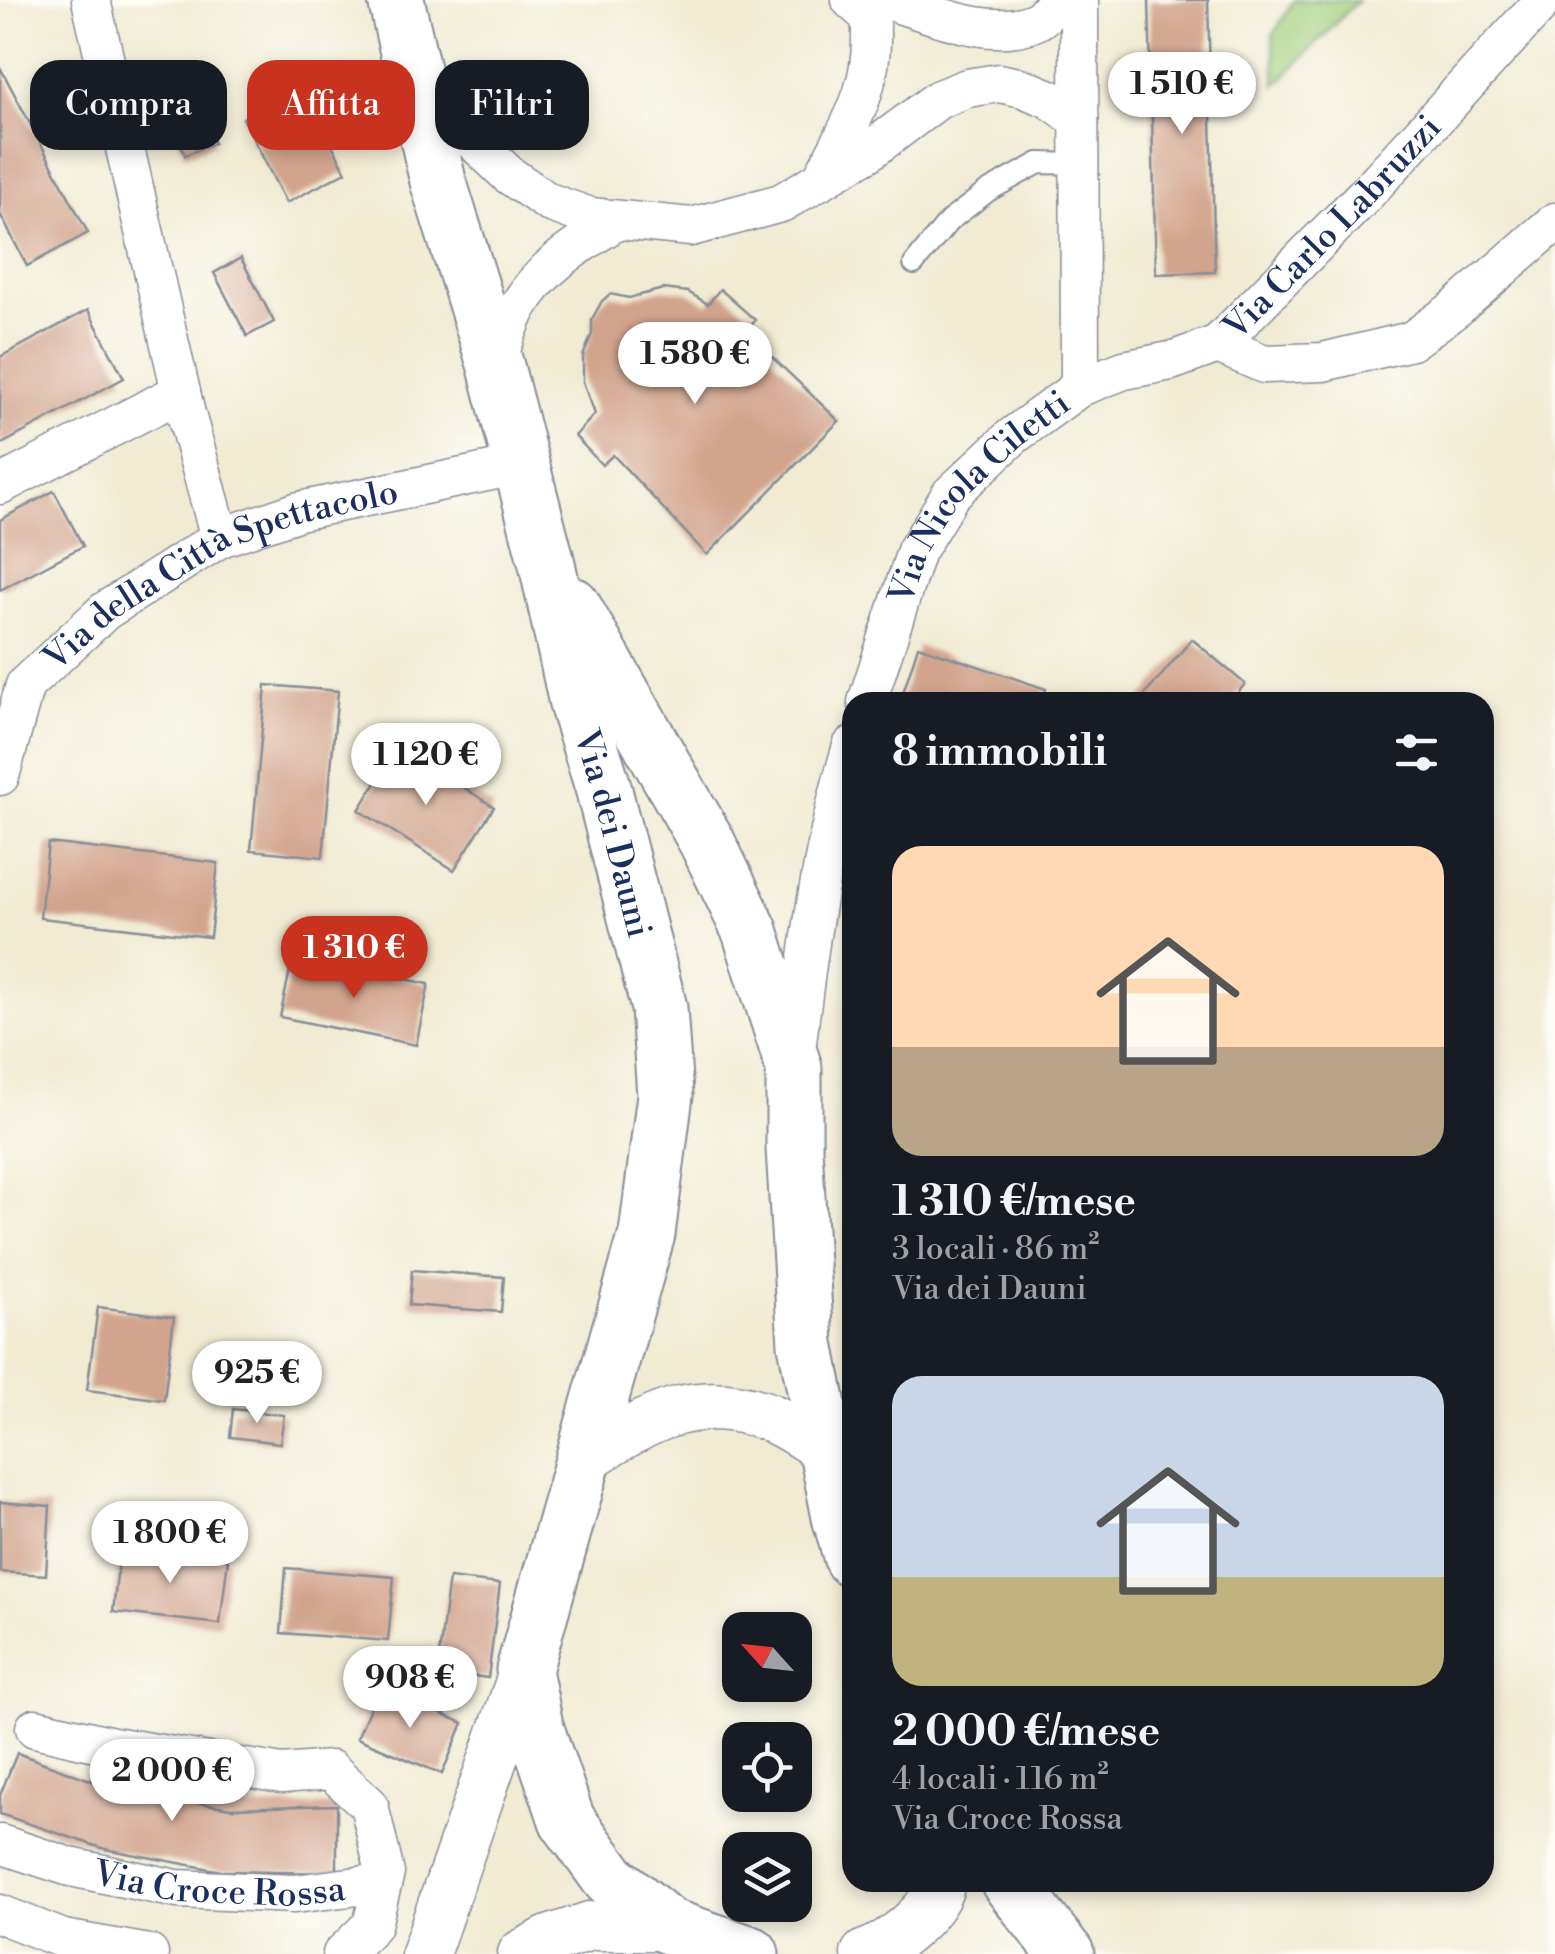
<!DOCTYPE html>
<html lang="it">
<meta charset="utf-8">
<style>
:root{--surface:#171b24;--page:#20242c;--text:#f1f3f6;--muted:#9ea1a6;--accent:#c8321e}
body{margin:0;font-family:"Libre Bodoni",serif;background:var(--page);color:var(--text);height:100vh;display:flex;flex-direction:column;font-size:38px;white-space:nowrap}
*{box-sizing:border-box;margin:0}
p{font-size:32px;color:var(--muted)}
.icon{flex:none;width:55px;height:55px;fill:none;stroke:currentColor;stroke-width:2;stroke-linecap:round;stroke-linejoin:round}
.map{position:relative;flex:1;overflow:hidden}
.drawer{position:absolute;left:842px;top:692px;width:652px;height:1200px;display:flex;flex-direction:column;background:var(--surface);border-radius:30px;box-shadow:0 5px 15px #0003}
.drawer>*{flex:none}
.top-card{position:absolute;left:30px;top:60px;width:662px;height:90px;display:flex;gap:20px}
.needle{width:65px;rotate:297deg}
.fabs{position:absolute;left:722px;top:1612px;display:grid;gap:20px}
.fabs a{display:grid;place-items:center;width:90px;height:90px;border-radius:20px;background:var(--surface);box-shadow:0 5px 15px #0003;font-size:50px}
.price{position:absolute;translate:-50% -85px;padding:0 22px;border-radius:35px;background:#fff;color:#222;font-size:32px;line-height:65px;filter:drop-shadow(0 2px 5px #0008)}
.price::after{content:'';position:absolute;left:50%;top:60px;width:30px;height:22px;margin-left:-15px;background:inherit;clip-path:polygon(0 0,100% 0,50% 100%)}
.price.selected{background:var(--accent);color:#fff}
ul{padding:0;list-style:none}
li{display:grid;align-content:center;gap:20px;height:530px;padding:0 50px}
li span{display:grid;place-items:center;height:310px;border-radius:30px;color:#555}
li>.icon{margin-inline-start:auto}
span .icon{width:180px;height:180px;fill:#fffc;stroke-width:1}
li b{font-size:42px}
h2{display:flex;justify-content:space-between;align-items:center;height:120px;padding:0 50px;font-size:42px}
.chip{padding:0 35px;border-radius:30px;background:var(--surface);box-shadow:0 5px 15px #0003;font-size:35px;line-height:90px}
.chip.selected{background:var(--accent);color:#fff}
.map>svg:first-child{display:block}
</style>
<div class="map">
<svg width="1555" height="1954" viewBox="0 0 1555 1954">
<rect width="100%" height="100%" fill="#fdfcf7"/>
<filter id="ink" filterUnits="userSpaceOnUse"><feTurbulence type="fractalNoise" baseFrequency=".01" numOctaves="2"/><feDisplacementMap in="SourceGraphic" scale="20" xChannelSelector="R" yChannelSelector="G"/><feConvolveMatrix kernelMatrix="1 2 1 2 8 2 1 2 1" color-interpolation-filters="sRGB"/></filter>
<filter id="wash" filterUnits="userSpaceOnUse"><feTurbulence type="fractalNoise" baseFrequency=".0048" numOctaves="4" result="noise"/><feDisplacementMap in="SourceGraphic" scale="40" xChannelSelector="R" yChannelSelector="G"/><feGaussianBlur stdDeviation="2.25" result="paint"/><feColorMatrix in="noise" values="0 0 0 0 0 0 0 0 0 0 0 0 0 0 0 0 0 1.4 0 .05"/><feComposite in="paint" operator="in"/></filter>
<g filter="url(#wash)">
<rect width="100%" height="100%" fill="#f1ebd3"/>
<polygon fill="#a1cf7c" stroke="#5e7f6d" stroke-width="2.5" points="1294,0 1358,0 1276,85 1273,35"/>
<g id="blocks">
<g fill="#d2a48d">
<polygon points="1149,0 1208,0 1215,272 1156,274"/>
<polygon points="0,67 88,233 27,266 0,214"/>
<polygon points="303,88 346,172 286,203 243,118"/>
<polygon points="203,117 214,143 185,155 174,129"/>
<polygon points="241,258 274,322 247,336 214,273"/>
<polygon points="663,289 688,292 708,304 720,289 755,320 747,333 839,421 707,555 613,455 602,465 575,436 595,414 583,382 583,356 592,334 592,319 602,301 610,294 629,298"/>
<polygon points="88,310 124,378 0,445 0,357"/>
<polygon points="54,491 83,546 0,590 0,520"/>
<polygon points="1192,639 1245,684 1230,702 1139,702"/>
<polygon points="918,646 1046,689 1041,702 900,702"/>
<polygon points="266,685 338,691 323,857 251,850"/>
<polygon points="399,746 494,807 454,870 359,810"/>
<polygon points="48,843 218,863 210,937 40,918"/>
<polygon points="293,956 429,984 416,1045 280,1017"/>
<polygon points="852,1108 852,1187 846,1187 844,1109"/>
<polygon points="412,1270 504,1277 501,1312 409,1305"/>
<polygon points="98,1307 174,1317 164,1400 87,1390"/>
<polygon points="233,1409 284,1415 280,1443 230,1437"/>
<polygon points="0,1502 50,1506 46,1575 0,1572"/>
<polygon points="120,1548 228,1559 220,1624 113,1612"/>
<polygon points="286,1568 394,1577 388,1641 281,1633"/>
<polygon points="449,1578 500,1584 488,1678 437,1671"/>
<polygon points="379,1687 463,1723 442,1774 357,1738"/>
<polygon points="17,1753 117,1790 231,1808 337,1805 337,1873 221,1871 105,1849 0,1814 0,1795"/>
</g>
</g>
</g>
<g filter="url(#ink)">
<use href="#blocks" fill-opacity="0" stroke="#868d98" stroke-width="2.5"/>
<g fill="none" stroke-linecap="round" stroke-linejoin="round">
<defs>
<polyline id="service" points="914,264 949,221 988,191 1039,163 1080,164"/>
<g id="minor">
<polyline points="91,0 186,414 220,538"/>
<path d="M 886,0 C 929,12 990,41 1034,22 C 1044,18 1051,8 1057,0"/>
<polyline points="1079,0 1080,387"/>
<polyline points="420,82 455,124 509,175 548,202 590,217 691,227 781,203 867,153 939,99 967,88 999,83 1023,88 1050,99 1079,120"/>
<path d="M 821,180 C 851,122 877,85 870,17 L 851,0"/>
<polyline points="1218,344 1264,364 1323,362 1411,341 1455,309 1555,222"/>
<path d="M 495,363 C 504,345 509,323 519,306 C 542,266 580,244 618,220"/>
<polyline points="0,485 181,392"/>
<path id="s1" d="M 867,702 L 916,551 L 951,494 L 1013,436 L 1080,387 L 1124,370 L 1171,361 L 1218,344 L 1364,196 L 1544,0"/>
<path id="s2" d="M 0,776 L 25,685 L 105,611 L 220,538 L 299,511 L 520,465"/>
<path d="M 796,1051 C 808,949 822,844 852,746"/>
<polyline points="35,1728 113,1746 282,1774 331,1770 369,1805 385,1873 372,1925 342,1954"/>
<path id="s3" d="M 0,1844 L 70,1867 L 177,1889 L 294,1894 L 382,1883"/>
<polyline points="0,1914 63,1939 149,1954"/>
</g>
<g id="tertiary">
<path d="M 582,1460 C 646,1420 693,1388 771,1418 C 790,1426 808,1439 826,1450"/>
<polyline points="425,1954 524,1670"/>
<polyline points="522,1954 549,1940 590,1926 668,1926"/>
<path d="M 865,1954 C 890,1947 936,1910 941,1882"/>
</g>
<g id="secondary">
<path id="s4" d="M 396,0 L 438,181 L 495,363 L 547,564 L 577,703 L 603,787 L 659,1008 L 665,1095 L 647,1234 L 524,1670 L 535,1726 L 567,1820 L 610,1879 L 668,1926 L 751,1954"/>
<polyline points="572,605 707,842 750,931 794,1068 794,1148 806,1344 840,1517 852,1559"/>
<polyline points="1009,1882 1066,1954"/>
</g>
</defs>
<use href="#service" stroke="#868d98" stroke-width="24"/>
<use href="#minor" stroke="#868d98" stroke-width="41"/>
<use href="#tertiary" stroke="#868d98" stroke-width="51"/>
<use href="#secondary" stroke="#868d98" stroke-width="59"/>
<use href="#service" stroke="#fff" stroke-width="20"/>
<use href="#minor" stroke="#fff" stroke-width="38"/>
<use href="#tertiary" stroke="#fff" stroke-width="48"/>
<use href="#secondary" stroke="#fff" stroke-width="55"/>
</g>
</g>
<g text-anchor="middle" stroke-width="10" stroke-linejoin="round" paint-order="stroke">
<g font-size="35" fill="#1b2f5e" stroke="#fdfcf7">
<text dy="12" stroke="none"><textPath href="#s1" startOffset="702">Via Carlo Labruzzi</textPath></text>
<text dy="12" stroke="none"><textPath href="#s1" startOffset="240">Via Nicola Ciletti</textPath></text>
<text dy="12" stroke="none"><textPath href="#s2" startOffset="325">Via della Città Spettacolo</textPath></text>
<text dy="12" stroke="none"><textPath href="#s4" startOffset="862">Via dei Dauni</textPath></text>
<text dy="12" stroke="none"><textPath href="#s3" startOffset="225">Via Croce Rossa</textPath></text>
</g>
</g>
</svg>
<div class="fabs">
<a><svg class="needle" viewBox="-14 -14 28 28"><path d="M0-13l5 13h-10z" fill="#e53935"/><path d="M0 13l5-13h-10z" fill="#9ea1a6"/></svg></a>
<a><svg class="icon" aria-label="locate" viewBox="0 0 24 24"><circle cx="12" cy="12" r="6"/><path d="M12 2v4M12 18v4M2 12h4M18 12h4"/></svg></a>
<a><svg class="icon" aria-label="layers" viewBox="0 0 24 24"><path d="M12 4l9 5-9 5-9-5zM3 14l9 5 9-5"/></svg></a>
</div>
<b class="price" style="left:1182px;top:137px">1 510 €</b>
<b class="price" style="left:695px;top:407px">1 580 €</b>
<b class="price" style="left:426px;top:808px">1 120 €</b>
<b class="price selected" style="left:354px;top:1001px">1 310 €</b>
<b class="price" style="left:257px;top:1426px">925 €</b>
<b class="price" style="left:170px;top:1586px">1 800 €</b>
<b class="price" style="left:410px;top:1731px">908 €</b>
<b class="price" style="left:172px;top:1824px">2 000 €</b>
<div class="top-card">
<a class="chip">Compra</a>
<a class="chip selected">Affitta</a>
<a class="chip">Filtri</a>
</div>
<section class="drawer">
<h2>8 immobili<svg class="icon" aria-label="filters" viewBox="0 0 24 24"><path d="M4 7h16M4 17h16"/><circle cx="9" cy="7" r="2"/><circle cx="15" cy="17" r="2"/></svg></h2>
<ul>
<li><span style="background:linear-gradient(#ffd9b3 65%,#b9a48a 0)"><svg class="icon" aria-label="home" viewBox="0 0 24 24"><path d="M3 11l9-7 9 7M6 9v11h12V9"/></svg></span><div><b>1 310 €/mese</b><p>3 locali · 86 m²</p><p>Via dei Dauni</p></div></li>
<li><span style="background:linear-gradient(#c9d6e8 65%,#c2b280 0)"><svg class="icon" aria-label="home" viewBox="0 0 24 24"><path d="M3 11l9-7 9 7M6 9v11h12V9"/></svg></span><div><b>2 000 €/mese</b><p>4 locali · 116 m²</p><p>Via Croce Rossa</p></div></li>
</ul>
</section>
</div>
